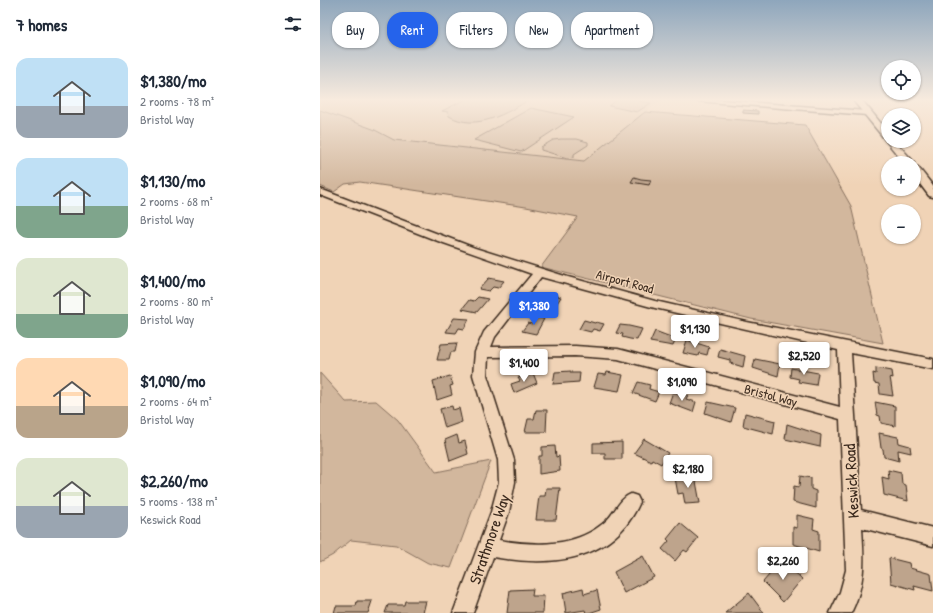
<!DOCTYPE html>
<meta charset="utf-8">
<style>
:root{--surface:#fff;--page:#f6f6f7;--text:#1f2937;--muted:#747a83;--accent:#2563eb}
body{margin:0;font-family:"Patrick Hand",sans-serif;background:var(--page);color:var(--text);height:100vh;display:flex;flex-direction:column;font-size:15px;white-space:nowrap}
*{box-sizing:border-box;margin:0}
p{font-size:13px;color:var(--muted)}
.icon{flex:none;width:22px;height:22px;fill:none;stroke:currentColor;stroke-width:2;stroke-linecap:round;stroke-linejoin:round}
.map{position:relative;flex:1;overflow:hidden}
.drawer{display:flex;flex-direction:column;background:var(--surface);width:320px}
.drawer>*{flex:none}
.top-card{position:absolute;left:12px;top:12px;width:380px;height:36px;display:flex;gap:8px}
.buttons{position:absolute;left:561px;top:60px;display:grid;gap:8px}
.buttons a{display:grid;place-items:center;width:40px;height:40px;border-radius:50%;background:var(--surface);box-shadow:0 1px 3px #0004;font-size:20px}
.price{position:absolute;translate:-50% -34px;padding:0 9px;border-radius:4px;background:#fff;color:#222;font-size:13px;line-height:26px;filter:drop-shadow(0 1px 2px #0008)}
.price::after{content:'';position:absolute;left:50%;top:24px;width:12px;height:9px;margin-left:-6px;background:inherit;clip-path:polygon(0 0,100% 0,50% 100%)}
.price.on{background:var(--accent);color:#fff}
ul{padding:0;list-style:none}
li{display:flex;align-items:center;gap:12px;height:100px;padding:0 16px}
li span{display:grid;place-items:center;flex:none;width:112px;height:80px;border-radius:12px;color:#555}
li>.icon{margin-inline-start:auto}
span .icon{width:48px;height:48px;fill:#fffc;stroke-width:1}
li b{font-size:17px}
h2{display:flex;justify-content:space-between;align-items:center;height:48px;padding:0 16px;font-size:17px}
.pill{padding:0 14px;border-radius:16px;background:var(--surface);box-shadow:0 1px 3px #0004;font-size:14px;line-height:36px}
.pill.on{background:var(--accent);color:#fff}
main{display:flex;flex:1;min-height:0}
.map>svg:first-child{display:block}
</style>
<main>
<section class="drawer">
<h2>7 homes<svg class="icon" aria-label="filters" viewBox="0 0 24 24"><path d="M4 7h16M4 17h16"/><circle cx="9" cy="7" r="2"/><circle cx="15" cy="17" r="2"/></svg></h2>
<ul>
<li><span style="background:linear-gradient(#bfe0f5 60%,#9aa5b1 0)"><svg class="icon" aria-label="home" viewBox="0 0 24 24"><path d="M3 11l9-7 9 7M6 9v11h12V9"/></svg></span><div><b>$1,380/mo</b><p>2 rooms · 78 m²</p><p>Bristol Way</p></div></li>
<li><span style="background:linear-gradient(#bfe0f5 60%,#7fa58c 0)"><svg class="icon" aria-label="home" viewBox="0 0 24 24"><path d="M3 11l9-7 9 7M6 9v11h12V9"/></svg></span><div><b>$1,130/mo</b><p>2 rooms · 68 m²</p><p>Bristol Way</p></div></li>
<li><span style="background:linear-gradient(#dfe7d0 70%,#7fa58c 0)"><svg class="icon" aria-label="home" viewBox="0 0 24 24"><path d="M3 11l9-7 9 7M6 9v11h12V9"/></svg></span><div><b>$1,400/mo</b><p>2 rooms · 80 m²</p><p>Bristol Way</p></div></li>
<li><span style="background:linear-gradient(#ffd9b3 60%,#b9a48a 0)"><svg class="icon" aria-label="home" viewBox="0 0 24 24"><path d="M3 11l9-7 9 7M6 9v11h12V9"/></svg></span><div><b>$1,090/mo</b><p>2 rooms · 64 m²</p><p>Bristol Way</p></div></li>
<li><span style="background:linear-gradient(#dfe7d0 60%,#9aa5b1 0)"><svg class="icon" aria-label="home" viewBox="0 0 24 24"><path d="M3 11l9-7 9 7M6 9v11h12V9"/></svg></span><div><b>$2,260/mo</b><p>5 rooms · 138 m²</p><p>Keswick Road</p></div></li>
</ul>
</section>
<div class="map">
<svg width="613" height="613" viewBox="0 0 613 613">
<rect width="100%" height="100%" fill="#f0d3b6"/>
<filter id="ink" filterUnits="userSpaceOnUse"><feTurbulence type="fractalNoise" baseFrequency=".025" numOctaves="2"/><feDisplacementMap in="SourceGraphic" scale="8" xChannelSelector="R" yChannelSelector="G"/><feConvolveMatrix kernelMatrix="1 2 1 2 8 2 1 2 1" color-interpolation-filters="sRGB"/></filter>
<g filter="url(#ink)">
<polygon fill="#e1c5a9" points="0,99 342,99 264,161 73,140 53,129 0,110"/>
<g fill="#d2b79d" stroke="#86705e">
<path d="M 146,99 L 211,99 C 186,113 157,132 129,116 L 128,112 L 122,111 Z"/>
<polygon points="298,99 320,99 319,101 331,103 317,112 289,106"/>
<polygon points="211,108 254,117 201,152 154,140"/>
<polygon points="0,110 53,129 74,140 264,161 325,112 485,125 531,206 563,343 431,319 221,267 258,217 206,207 40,182 25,184 14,192 0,186"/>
<polygon points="241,139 257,139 268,142 268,145 254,154 254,157 247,158 221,150 221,147 233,140"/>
<polygon points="0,373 26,402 56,401 78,420 116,472 171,461 131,568 108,563 76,545 31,540 13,555 0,562"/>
</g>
<g fill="#bea48c" stroke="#3b2a1e">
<polygon points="423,110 438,111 438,114 423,113"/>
<polygon points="314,177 321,179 331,180 329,185 311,182"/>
<polygon points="169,278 184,281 178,288 173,287 169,291 159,289"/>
<polygon points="228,294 241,297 232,311 222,308 226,302 223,301"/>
<polygon points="158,297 168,299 157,312 142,309 149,300 154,301"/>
<polygon points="216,317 224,319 216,334 202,331 208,323 212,324"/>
<polygon points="134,318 149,319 144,329 139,328 136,333 126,332"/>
<polygon points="264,320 275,323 276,322 284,324 280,331 273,329 271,332 259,329"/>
<polygon points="300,325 309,326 322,329 317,340 310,339 302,337 303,334 296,333"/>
<polygon points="335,331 356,339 353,346 330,342"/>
<polygon points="367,340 389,347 387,355 379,353 378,356 363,353"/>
<polygon points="137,343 135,352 131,352 129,360 117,360 121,344"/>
<polygon points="400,349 425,356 423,367 410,363 410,360 398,357"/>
<polygon points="435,359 460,364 458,376 433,368"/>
<polygon points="471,368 498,373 496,385 478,382 479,379 470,377"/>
<polygon points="556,368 572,371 573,378 570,377 573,396 560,394 559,384 554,383 553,373 556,374"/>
<polygon points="251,371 251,373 260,373 259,382 233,384 235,372"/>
<polygon points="287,372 303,375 299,391 274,387 278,374 286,375"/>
<polygon points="213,373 217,383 194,393 191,384 200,381 198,378"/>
<polygon points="130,376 133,385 130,386 132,395 117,400 113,381"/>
<polygon points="318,382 330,385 329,389 339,392 335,401 313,393"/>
<polygon points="353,392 368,395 366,399 376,402 373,412 349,403"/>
<polygon points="388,402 415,408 411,422 385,413"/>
<polygon points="555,402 575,406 575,426 561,423 560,416 557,415"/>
<polygon points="132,406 133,410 139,408 142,422 125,428 120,409"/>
<polygon points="216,410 227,410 226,432 205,432 208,419 214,419"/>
<polygon points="425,413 455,421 453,434 423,426"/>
<polygon points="467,424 501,435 500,447 465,439"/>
<polygon points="559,433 578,437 579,443 590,446 591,453 578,450 579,461 564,457 563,449 561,448"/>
<polygon points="137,435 139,443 145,441 148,454 130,461 125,440"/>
<polygon points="324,439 348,453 341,464 332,459 331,461 314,453"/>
<polygon points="302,442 302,459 285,459 285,453 273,453 273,443"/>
<polygon points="235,446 236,457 239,456 240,471 219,474 219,456 222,456 222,447"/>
<polygon points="568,470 581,473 582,484 586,485 588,501 564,495 562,477 569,479"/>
<polygon points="375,476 380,503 365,504 363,493 358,494 355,478"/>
<polygon points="480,476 491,478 491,489 496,491 496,508 473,502 474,486 479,487"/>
<polygon points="226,488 240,488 236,520 216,520 219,496 225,496"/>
<polygon points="477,515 494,519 493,529 499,531 499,552 473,544 473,527 477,528"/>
<polygon points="360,523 378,538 367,552 364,550 355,561 342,549 349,541 347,539"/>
<polygon points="323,556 334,577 304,593 294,572"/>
<polygon points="569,558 589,563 590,568 611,574 613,591 594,586 595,590 571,583"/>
<polygon points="462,560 482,579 463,602 443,582"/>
<polygon points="263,588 264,594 277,590 281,609 269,613 266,613 265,610 246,613 243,593"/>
<polygon points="213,589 212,596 224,596 223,613 187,613 190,590"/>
<polygon points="429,593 444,613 405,613"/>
<polygon points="37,601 52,601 48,613 14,613 16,606 36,606"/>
<polygon points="85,601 106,601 103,613 65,613 68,605 84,605"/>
</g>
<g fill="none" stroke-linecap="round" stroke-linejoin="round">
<defs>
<g id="minor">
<polygon points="354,99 388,99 547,111 550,113 547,115"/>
<path d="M 0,189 L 155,248 L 248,277 L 335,301 L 427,322 L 613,359 L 613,369 L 531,353 L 541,510 L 613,528 L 613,546 L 542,528 C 544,560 546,583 531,613 L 510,613 L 520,592 L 526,570 L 520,419 L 298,359 L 255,356 L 168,357 L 167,375 L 194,460 L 195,482 L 189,512 L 179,540 C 216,546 257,548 287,520 C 295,512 300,498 311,494 L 317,496 L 320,502 C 293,563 230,567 173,557 L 153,613 L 133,613 L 171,512 L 179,482 L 178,460 L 153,375 L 155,352 L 164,332 L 212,274 L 118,241 L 0,195 ZM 221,277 L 335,308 L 518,350 L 520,407 L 298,349 L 255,346 L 171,347 L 175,337 Z"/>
</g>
<g id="major">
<polygon points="532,99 541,99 568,132 568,141 575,141 593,161 594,163 584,163"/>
<polygon points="594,166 598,167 613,186 613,197 609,196 594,176"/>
</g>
</defs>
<use href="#minor" stroke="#3b2a1e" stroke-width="3"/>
<use href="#major" stroke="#3b2a1e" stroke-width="3"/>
<use href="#minor" fill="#f0d3b6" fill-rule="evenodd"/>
<use href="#major" fill="#f0d3b6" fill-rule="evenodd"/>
</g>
</g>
<linearGradient id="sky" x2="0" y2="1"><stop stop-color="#8ea6bc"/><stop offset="0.54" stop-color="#f8ebde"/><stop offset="1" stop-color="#f8ebde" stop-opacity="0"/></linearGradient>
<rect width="613" height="185" fill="url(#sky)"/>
<g text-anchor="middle" stroke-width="3" stroke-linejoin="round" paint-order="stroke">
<g font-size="13" fill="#3b2a1e" stroke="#f0d3b6">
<text transform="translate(305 281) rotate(15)" y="5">Airport Road</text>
<text transform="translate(451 395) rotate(15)" y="5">Bristol Way</text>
</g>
<g font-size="16" fill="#3b2a1e" stroke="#f0d3b6">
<text transform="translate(531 481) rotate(-93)" y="6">Keswick Road</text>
<text transform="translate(169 539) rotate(-71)" y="6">Strathmore Way</text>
</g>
</g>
</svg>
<div class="buttons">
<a><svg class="icon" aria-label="locate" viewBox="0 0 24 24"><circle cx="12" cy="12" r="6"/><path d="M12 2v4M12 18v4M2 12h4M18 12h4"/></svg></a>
<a><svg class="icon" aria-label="layers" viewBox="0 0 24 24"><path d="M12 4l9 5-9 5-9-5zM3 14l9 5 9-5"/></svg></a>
<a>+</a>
<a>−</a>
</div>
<b class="price on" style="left:214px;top:326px">$1,380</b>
<b class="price" style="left:375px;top:349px">$1,130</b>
<b class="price" style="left:484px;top:376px">$2,520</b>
<b class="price" style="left:204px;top:383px">$1,400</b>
<b class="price" style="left:362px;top:402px">$1,090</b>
<b class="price" style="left:368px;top:489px">$2,180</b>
<b class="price" style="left:463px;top:581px">$2,260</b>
<div class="top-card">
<a class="pill">Buy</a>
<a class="pill on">Rent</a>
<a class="pill">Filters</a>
<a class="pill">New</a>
<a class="pill">Apartment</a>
</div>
</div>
</main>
